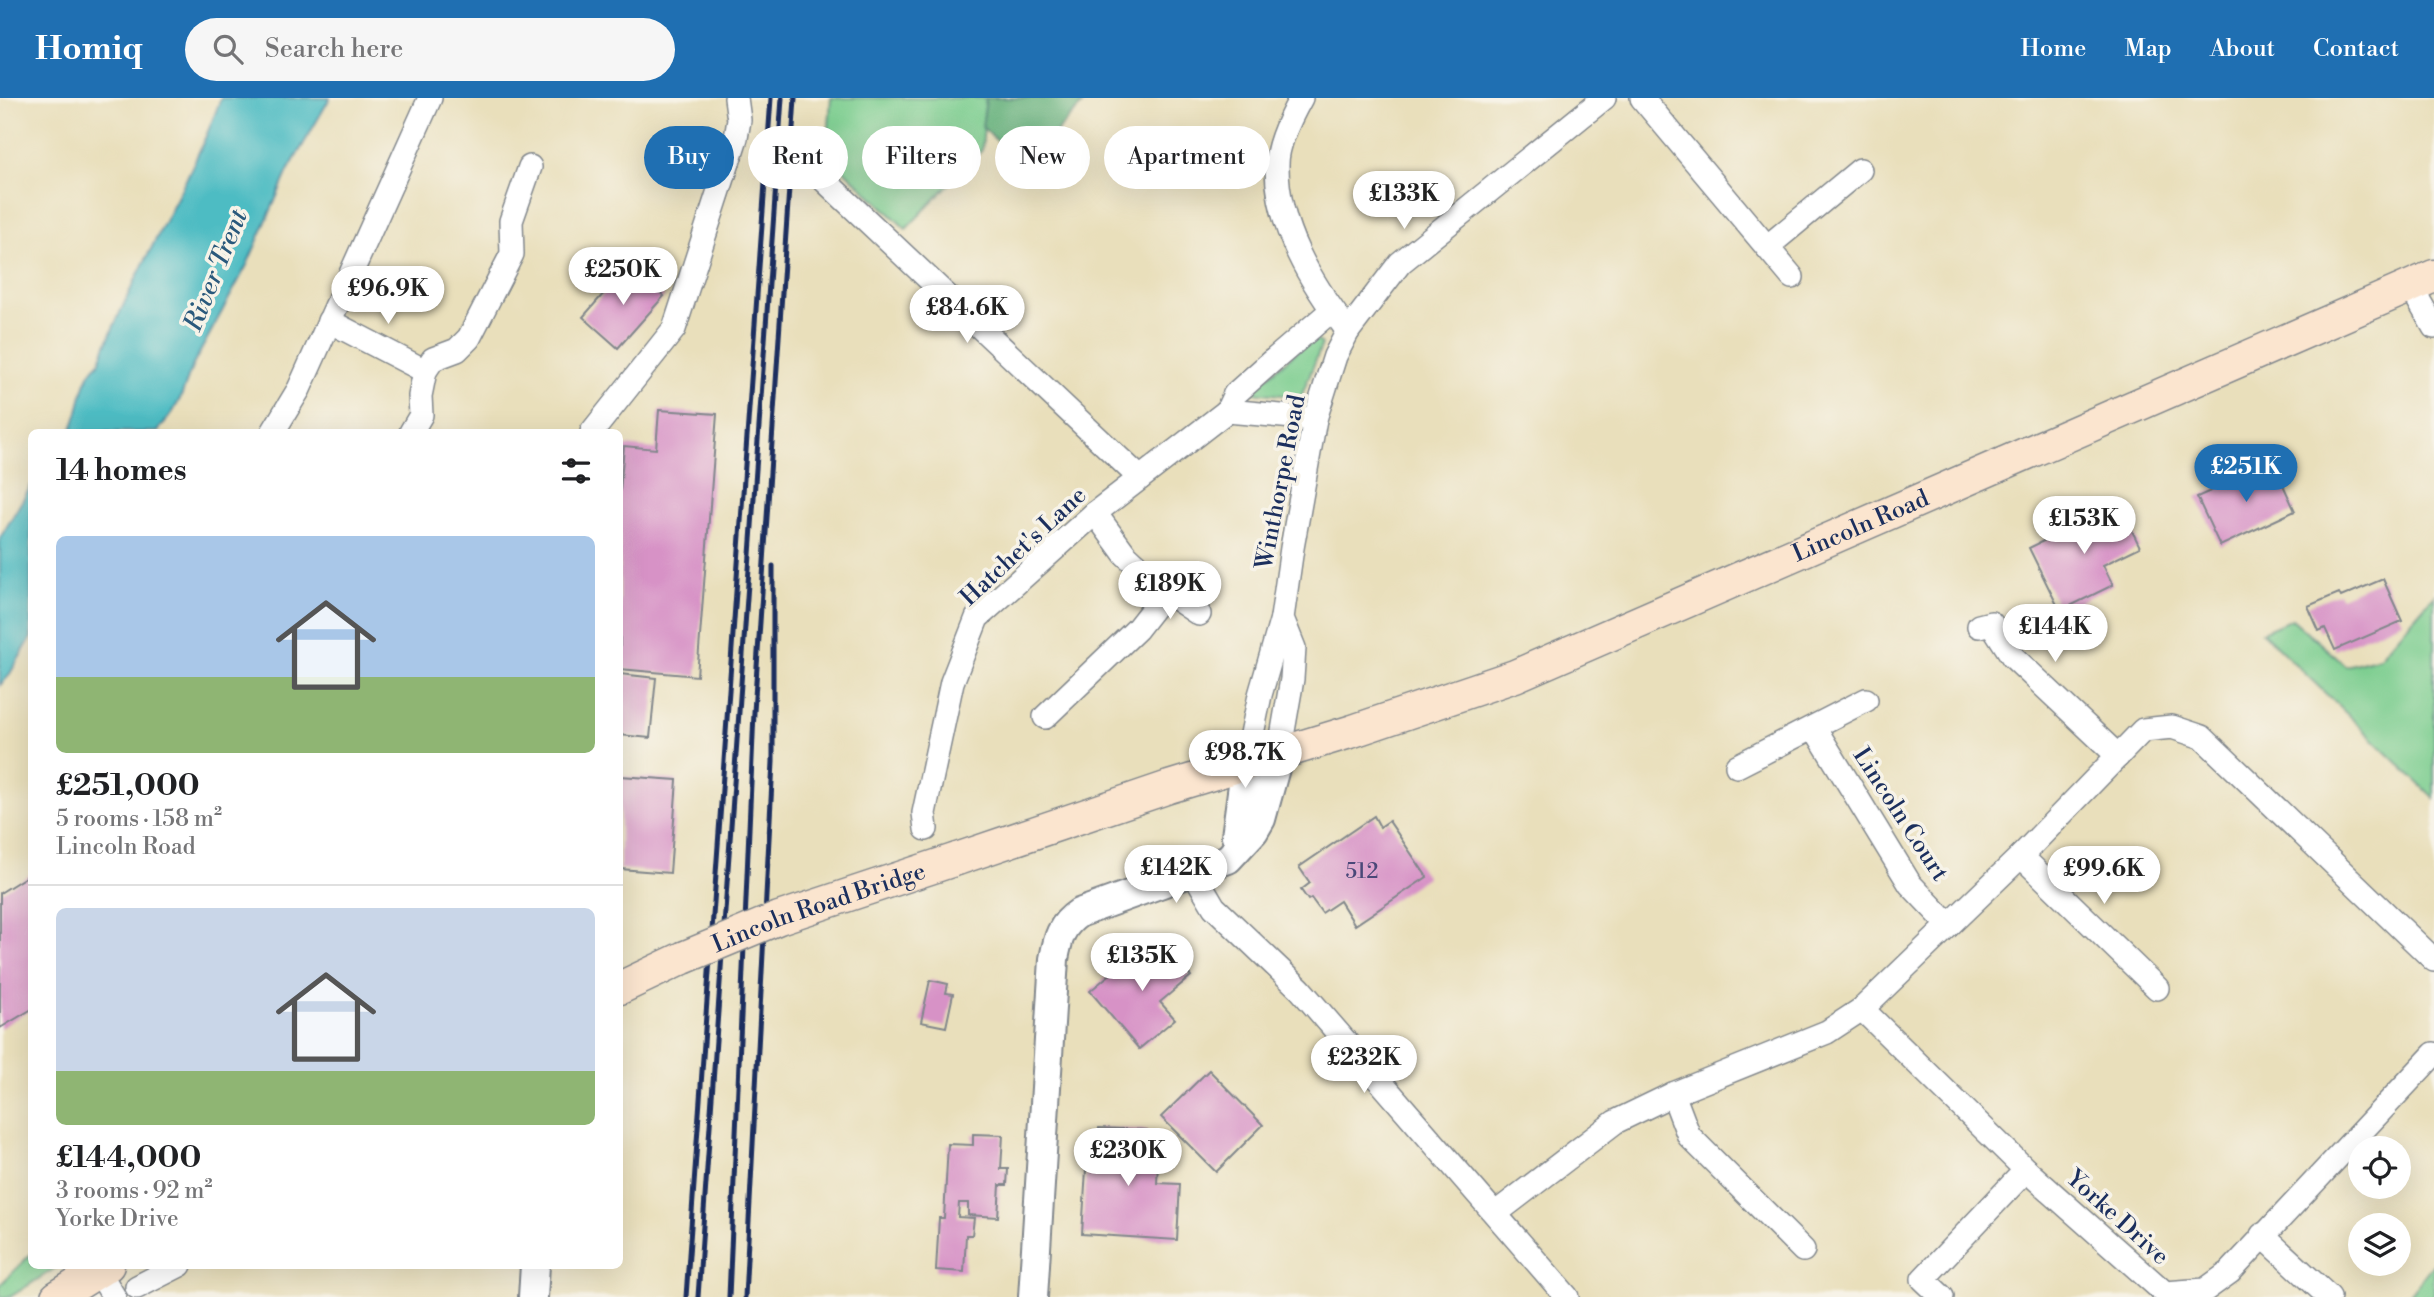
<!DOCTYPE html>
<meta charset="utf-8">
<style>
:root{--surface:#fff;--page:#f6f6f6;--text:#202124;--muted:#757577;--line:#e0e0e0;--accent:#1f6fb2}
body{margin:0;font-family:"Libre Bodoni",serif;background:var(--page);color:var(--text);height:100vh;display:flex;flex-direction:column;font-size:26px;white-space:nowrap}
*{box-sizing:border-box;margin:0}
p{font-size:23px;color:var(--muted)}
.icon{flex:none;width:38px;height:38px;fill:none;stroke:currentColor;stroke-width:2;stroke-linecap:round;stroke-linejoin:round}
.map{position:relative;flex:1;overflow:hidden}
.panel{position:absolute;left:28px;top:331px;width:595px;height:840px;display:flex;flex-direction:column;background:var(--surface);border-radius:10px;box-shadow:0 7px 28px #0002}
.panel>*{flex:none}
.hud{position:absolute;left:644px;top:28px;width:665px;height:63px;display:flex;gap:14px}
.fabs{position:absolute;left:2348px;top:1038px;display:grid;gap:14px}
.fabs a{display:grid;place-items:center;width:63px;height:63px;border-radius:50%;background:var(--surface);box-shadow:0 7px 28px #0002;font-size:35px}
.price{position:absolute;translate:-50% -60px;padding:0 16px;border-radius:24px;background:#fff;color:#222;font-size:23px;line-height:46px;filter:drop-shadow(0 2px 4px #0008)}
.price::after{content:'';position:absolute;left:50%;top:42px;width:21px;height:16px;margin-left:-10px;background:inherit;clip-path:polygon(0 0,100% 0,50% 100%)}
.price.active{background:var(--accent);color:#fff}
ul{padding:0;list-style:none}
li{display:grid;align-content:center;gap:14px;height:371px;padding:0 28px}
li+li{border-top:2px solid var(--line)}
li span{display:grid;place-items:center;height:217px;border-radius:10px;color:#555}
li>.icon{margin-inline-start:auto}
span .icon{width:126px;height:126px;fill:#fffc;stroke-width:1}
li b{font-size:30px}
h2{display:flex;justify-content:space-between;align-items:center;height:84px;padding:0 28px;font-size:30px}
.pill{padding:0 24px;border-radius:32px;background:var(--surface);box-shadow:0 7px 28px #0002;font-size:24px;line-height:63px}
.pill.active{background:var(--accent);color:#fff}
header{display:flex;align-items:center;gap:42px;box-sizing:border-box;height:98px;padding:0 35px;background:var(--accent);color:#fff}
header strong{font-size:33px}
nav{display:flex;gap:38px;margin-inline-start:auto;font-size:24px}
.search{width:490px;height:63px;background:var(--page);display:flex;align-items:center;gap:18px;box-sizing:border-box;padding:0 24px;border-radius:38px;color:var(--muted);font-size:26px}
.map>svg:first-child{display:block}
</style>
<header>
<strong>Homiq</strong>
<div class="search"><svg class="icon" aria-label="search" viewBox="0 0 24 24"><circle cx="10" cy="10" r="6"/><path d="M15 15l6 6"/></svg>Search here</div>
<nav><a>Home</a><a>Map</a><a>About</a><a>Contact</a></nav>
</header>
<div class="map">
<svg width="2434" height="1199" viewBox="0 0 2434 1199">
<rect width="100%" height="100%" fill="#f7f3e8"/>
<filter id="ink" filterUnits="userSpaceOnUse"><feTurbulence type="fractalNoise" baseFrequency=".0143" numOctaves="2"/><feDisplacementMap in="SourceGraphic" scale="14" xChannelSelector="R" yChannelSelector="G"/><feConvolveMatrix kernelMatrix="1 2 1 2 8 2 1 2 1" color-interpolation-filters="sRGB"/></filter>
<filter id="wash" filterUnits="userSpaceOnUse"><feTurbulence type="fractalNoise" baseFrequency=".00686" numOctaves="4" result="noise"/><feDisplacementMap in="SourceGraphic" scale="28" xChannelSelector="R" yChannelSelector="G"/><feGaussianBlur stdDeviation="1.57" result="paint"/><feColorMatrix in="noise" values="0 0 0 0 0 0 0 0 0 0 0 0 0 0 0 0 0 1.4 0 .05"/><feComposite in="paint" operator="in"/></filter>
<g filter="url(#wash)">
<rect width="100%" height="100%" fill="#e9dfbb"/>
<g fill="#7bcd8f" stroke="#4b7e76" stroke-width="2">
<polygon points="831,0 986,0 982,52 906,131 827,56"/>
<polygon points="1313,239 1322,246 1301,299 1250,294"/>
<polygon points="2434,497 2434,700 2262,534 2292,521 2346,568 2380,559"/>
<polygon points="31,1156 32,1167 60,1167 10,1199 0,1199 0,1187"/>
<polygon points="2434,1165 2434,1199 2407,1199"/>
</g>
<polygon fill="#64b07a" stroke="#40706c" stroke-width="2" points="986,0 1088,0 1025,68 982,29"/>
<g fill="#4ebcc3" stroke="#347690" stroke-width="2">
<path d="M 221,0 L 330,0 L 288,73 L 247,167 L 193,267 C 186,282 184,296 175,310 C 171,319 162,325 158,334 L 70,334 C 83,313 79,281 99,265 C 133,173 188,92 221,0 Z"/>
<polygon points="31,388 31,540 8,579 0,587 0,440"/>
</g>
<g id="blocks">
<g fill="#d792c6">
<polygon points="628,168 664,198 618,250 583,219"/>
<polygon points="659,312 717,316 697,578 620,571 620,394 624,348 656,351"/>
<polygon points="2273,365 2295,413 2220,448 2197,399"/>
<polygon points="2119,406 2140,449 2103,467 2113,487 2060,513 2029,450"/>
<polygon points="2383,481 2402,523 2335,552 2325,530 2319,533 2308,508 2339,495 2341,499"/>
<polygon points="620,576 656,580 650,640 620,637"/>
<polygon points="620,678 677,682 670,775 620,771"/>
<polygon points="1374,718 1380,729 1389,723 1427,779 1355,827 1340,803 1322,815 1311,800 1308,802 1301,792 1310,785 1299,769"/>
<polygon points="32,775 32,911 0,930 0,795"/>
<polygon points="1161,842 1191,878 1160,904 1175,921 1139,951 1090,893 1126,863 1130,868"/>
<polygon points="930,882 948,886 946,895 953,896 946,929 921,924"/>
<polygon points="1209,972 1263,1027 1216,1074 1161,1019"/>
<polygon points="1099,1030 1147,1032 1146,1043 1159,1044 1157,1085 1180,1086 1177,1142 1082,1136 1088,1039 1098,1040"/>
<polygon points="973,1036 1003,1037 1001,1071 1008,1071 1007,1087 1000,1087 998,1119 968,1117 968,1105 959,1105 958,1119 974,1120 972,1137 966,1137 964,1174 936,1172 939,1120 944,1120 948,1046 973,1047"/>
</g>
</g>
</g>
<g filter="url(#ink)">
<use href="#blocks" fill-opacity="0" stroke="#82878c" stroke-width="2"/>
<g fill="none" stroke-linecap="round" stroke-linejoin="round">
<defs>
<g id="minor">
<path d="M 1301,0 C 1291,18 1277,45 1277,66 C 1276,128 1311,185 1348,233"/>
<polyline points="1642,0 1792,179"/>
<polyline points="824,82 1140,380"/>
<polyline points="1767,149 1860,72"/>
<polyline points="2415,186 2419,203 2434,229"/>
<polyline points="329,223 425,273"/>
<polyline points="1276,260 1332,212"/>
<polyline points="1227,313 1315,321"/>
<polyline points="273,334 299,291 430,0"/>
<polyline points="411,334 421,317 420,298 425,273 433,261 457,252 469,240 512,156 511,123 530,69"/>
<polyline points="592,334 674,231 736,40 739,22 736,0"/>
<polyline points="1166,494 1199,516"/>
<polyline points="1979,528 1991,525 2013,559 2118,658"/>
<polyline points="1045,619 1137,531 1166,494 1125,456 1095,415"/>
<polyline points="1814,629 1910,786 1949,827"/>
<polyline points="1279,656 1292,581 1294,550 1282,520 1292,450 1315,321 1335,258 1348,233 1400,165 1604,0"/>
<polyline points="1246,665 1260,597 1282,520"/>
<polyline points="1737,668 1866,602"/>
<polyline points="926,731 924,715 952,584 977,520 1095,415 1227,313 1235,296 1272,263"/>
<polyline points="2021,758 2157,890"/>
<polyline points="1194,775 1214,809 1300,891 1567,1199"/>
<polyline points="1862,911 2026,1072 2165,1195 2205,1192 2230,1174 2434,956"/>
<polyline points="1673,996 1689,1038 1803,1152"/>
<polyline points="1496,1115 1615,1024 1673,996 1827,934 1862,911 2021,758 2143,632 2172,629 2202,639 2434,862"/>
<polyline points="2262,1137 2329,1199"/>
<polyline points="99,1174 114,1199"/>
<polyline points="137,1189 180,1167"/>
<polyline points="1942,1199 1923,1181 2026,1072"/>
</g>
<g id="tertiary">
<polyline points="1242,744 1236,738 1246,665"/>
<polyline points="533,1199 535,1167"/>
<path d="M 1033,1199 L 1054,861 C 1058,840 1061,827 1079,815 L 1228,761 L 1254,733 L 1261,721 L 1279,656"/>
</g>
<g id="secondary">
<path id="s1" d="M 957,761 L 1169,689 L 1353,633 L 1515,578 L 2434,178"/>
<polyline points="620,890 683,860"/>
<polyline points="57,1199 108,1167"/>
</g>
</defs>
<use href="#minor" stroke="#82878c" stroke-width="26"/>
<use href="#tertiary" stroke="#82878c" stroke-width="32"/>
<use href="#secondary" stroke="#82878c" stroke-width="35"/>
<use href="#minor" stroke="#fff" stroke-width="23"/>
<use href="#tertiary" stroke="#fff" stroke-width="28"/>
<use href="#secondary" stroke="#fbe5cf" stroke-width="32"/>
<g stroke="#1b2f5e" stroke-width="5">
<polyline points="686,1199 771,0"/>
<polyline points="698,1199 782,0"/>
<polyline points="729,1199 754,614 795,0"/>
<polyline points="745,1199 773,664 773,468"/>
</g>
<defs>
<g id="secondary-bridge">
<path id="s2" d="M 683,860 L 779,820 L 957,761"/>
</g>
</defs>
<use href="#secondary-bridge" stroke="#82878c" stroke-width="35" stroke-linecap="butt"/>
<use href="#secondary-bridge" stroke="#fbe5cf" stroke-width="32"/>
</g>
</g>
<g text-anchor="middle" stroke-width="7" stroke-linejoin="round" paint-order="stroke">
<g font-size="21" fill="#4a4878">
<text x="1362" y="780">512</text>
</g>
<g font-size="24" fill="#1b2f5e" stroke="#f7f3e8">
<text transform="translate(1280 384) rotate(-79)" y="8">Winthorpe Road</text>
<text dy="8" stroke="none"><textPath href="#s1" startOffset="964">Lincoln Road</textPath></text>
<text transform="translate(1023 448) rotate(-43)" y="8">Hatchet's Lane</text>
<text transform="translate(1901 716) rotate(57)" y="8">Lincoln Court</text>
<text dy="8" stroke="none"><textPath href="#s2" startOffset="145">Lincoln Road Bridge</textPath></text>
<text transform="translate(2118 1119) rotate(42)" y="8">Yorke Drive</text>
</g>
<g font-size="26" font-style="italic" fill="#2a597c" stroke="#f7f3e8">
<text transform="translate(215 172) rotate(-68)" y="9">River Trent</text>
</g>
</g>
</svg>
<div class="fabs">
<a><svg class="icon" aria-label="locate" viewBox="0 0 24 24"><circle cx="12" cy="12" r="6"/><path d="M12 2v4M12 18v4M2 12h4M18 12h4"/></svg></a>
<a><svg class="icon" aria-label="layers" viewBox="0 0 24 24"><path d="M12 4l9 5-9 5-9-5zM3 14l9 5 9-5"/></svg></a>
</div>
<b class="price" style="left:1404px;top:133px">£133K</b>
<b class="price" style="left:623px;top:209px">£250K</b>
<b class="price" style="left:388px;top:228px">£96.9K</b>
<b class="price" style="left:967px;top:247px">£84.6K</b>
<b class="price active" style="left:2246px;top:406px">£251K</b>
<b class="price" style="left:2084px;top:458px">£153K</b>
<b class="price" style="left:1170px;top:523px">£189K</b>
<b class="price" style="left:2055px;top:566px">£144K</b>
<b class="price" style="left:1245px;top:692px">£98.7K</b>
<b class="price" style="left:1176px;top:807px">£142K</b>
<b class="price" style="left:2104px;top:808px">£99.6K</b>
<b class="price" style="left:1142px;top:895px">£135K</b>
<b class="price" style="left:1364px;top:997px">£232K</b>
<b class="price" style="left:1128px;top:1090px">£230K</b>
<div class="hud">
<a class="pill active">Buy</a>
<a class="pill">Rent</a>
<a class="pill">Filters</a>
<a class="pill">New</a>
<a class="pill">Apartment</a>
</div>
<section class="panel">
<h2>14 homes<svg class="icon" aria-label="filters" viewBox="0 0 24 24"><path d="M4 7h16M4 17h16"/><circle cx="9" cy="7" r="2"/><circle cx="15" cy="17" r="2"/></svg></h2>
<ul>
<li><span style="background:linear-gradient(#a9c7e8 65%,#8fb573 0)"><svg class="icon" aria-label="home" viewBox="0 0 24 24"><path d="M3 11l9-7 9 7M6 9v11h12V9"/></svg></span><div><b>£251,000</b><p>5 rooms · 158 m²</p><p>Lincoln Road</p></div></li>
<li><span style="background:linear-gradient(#c9d6e8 75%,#8fb573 0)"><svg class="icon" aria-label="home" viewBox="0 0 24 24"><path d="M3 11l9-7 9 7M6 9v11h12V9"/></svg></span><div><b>£144,000</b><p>3 rooms · 92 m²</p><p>Yorke Drive</p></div></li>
</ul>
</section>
</div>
